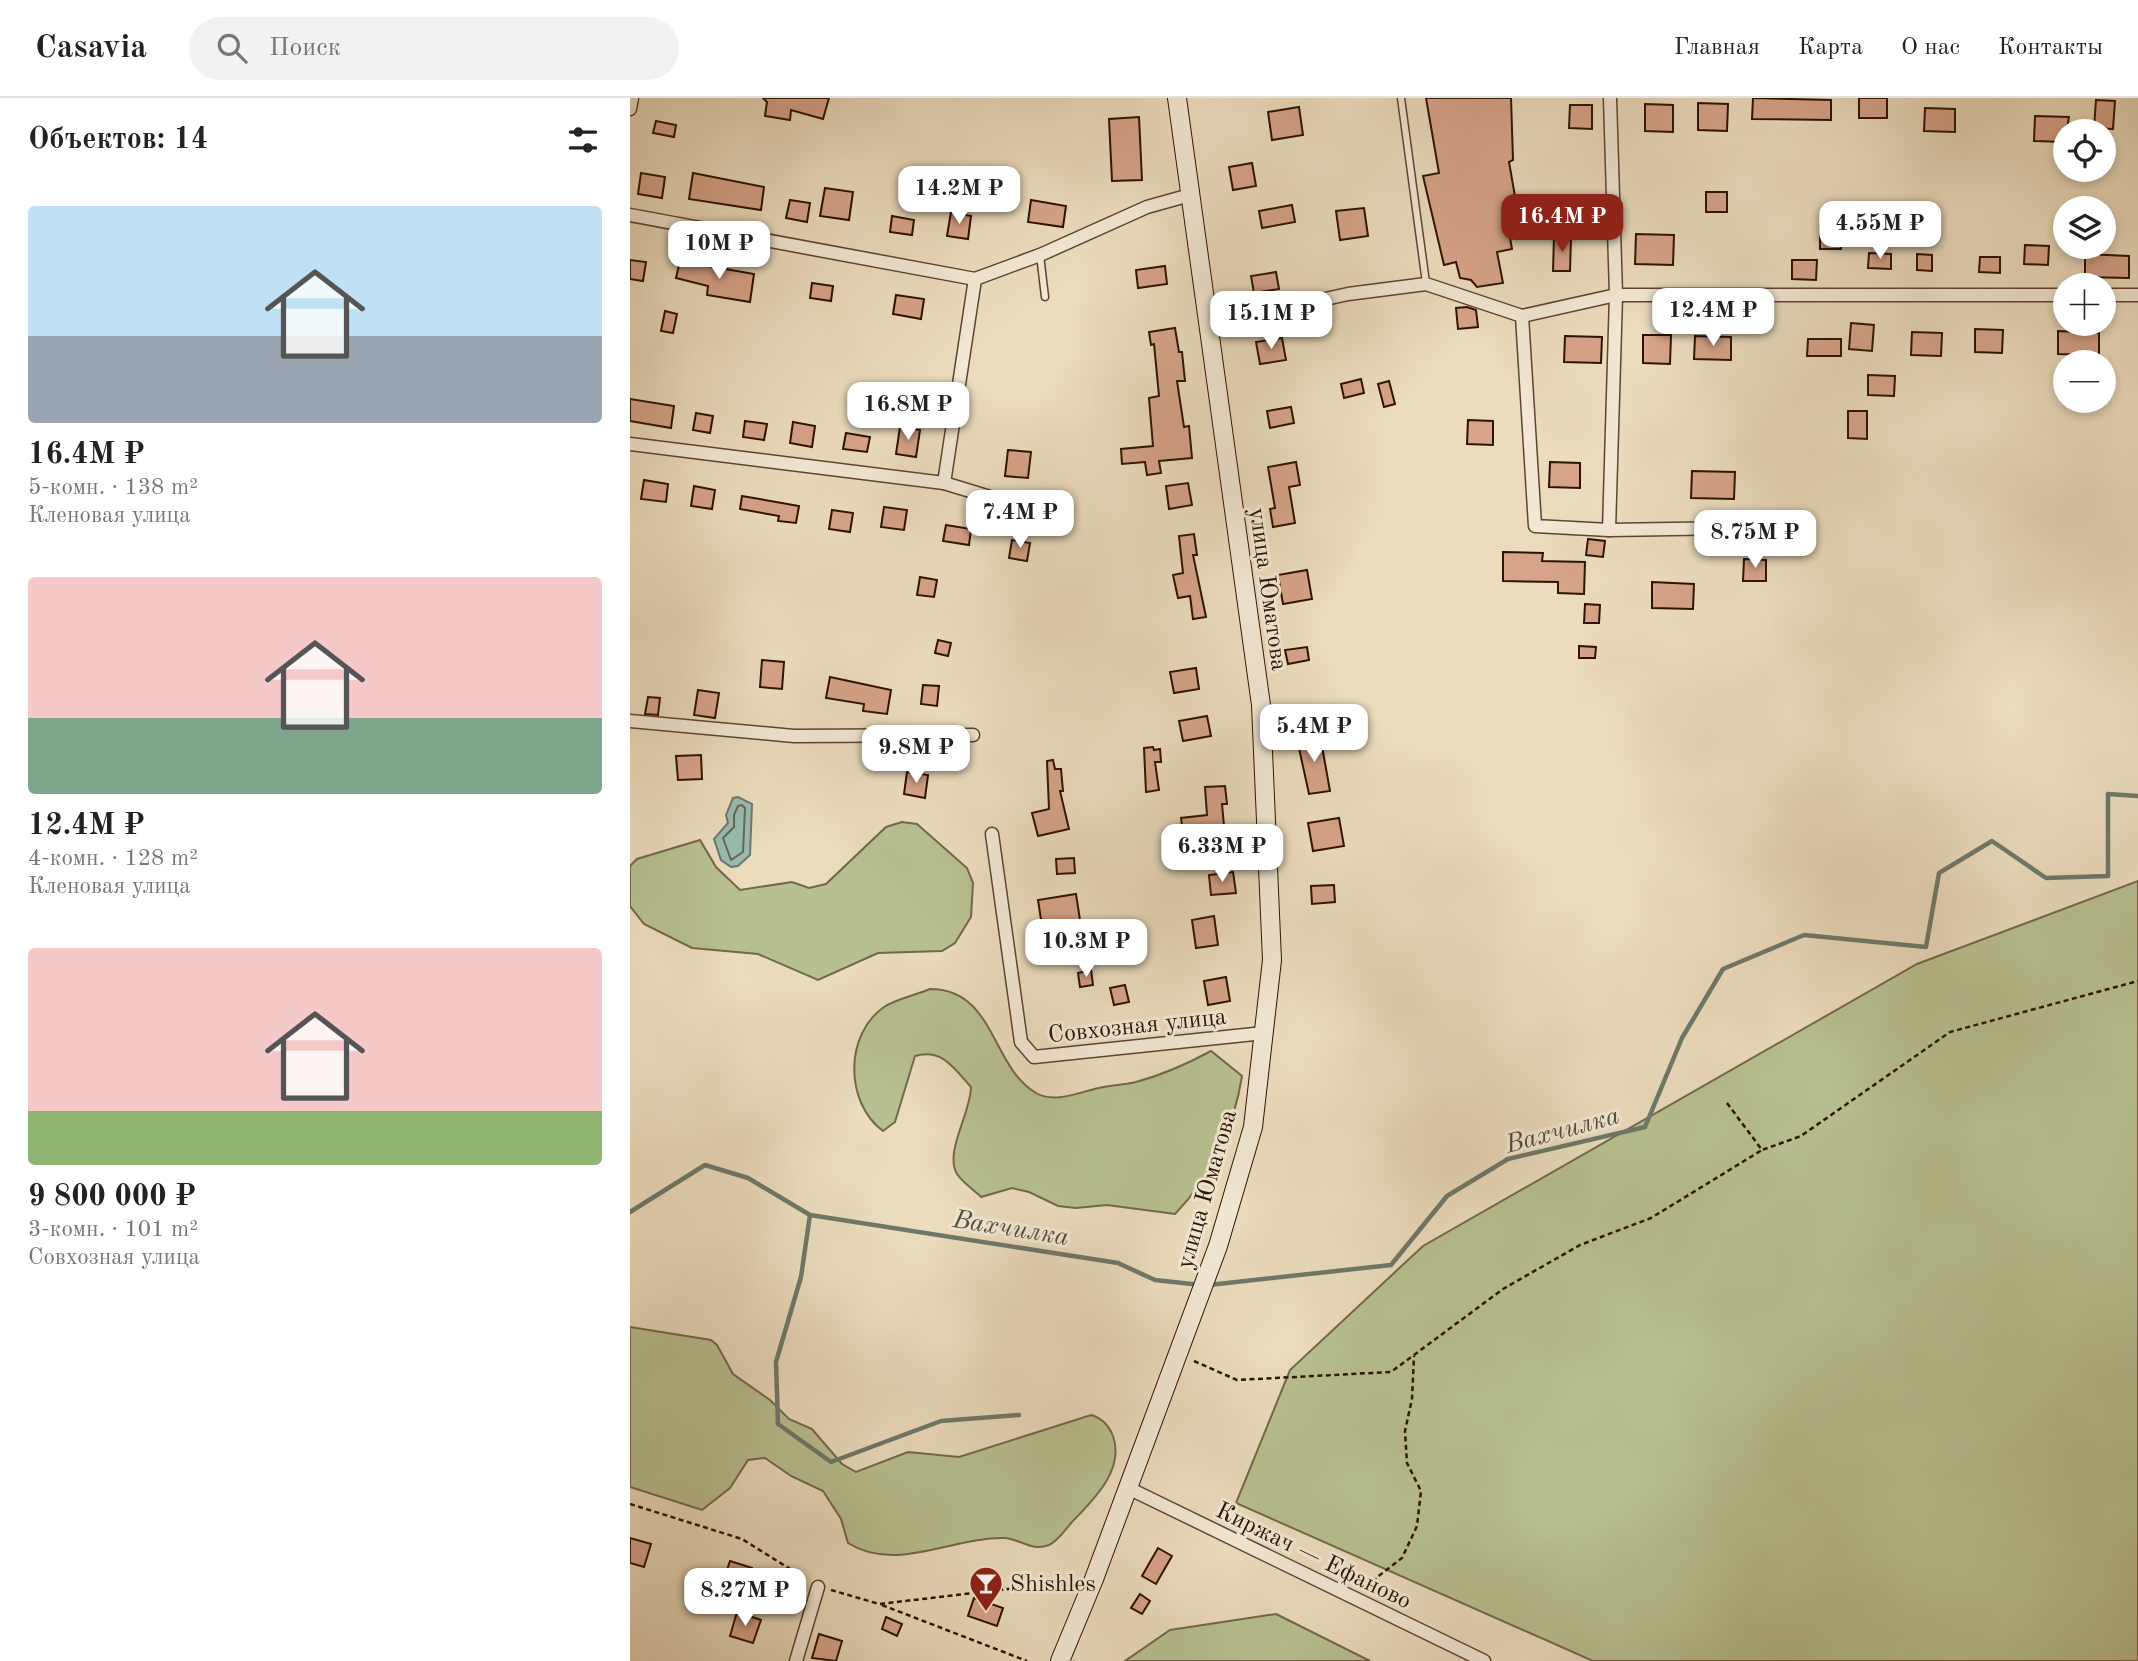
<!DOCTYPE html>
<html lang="ru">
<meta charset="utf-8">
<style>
:root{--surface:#fff;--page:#f2f2f2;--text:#222;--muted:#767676;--line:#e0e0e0;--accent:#8f2418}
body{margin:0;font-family:"Old Standard TT",serif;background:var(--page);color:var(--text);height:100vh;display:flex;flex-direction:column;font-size:26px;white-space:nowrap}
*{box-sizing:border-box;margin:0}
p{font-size:23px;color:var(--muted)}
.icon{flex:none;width:38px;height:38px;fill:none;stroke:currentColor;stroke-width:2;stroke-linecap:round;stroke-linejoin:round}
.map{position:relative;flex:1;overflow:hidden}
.side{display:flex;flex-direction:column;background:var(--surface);width:630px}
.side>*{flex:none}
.controls{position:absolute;left:1423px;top:21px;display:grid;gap:14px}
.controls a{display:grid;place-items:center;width:63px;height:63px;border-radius:50%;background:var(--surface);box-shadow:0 4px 10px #0003;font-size:35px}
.price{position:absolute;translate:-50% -60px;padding:0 16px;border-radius:14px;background:#fff;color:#222;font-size:23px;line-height:46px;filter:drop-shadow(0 2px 4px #0008)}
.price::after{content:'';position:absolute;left:50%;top:42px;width:21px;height:16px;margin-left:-10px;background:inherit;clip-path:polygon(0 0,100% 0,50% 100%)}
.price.active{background:var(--accent);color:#fff}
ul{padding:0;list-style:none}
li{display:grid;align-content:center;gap:14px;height:371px;padding:0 28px}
li span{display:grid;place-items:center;height:217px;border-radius:7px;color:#555}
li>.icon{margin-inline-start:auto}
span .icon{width:126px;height:126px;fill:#fffc;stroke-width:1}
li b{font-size:30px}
h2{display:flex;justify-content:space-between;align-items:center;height:84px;padding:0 28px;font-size:30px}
header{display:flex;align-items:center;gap:42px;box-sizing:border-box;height:98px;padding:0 35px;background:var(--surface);border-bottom:2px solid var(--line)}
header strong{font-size:33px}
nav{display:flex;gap:38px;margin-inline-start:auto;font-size:24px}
.search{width:490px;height:63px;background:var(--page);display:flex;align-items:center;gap:18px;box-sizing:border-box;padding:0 24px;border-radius:38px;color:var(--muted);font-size:26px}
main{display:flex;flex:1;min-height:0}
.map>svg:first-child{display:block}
</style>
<header>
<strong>Casavia</strong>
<div class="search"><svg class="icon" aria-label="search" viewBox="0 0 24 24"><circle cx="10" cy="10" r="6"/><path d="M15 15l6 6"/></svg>Поиск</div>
<nav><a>Главная</a><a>Карта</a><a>О нас</a><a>Контакты</a></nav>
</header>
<main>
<section class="side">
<h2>Объектов: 14<svg class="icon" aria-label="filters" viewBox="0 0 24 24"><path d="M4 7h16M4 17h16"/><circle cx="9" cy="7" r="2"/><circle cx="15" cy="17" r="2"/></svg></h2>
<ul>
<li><span style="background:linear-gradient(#bfe0f5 60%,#9aa5b1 0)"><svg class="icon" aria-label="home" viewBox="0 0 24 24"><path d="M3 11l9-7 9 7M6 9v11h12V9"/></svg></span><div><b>16.4M ₽</b><p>5-комн. · 138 m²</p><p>Кленовая улица</p></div></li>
<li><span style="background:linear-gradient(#f6c9c9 65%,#7fa58c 0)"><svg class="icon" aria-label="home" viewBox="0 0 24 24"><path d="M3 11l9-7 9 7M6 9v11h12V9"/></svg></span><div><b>12.4M ₽</b><p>4-комн. · 128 m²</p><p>Кленовая улица</p></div></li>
<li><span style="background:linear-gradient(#f6c9c9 75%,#8fb573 0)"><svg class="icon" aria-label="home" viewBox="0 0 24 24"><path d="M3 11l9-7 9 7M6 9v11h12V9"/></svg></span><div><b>9 800 000 ₽</b><p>3-комн. · 101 m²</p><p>Совхозная улица</p></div></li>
</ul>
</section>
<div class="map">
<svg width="1508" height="1563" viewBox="0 0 1508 1563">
<rect width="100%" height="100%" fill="#ebdcbe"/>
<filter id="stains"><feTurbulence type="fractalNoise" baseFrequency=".00286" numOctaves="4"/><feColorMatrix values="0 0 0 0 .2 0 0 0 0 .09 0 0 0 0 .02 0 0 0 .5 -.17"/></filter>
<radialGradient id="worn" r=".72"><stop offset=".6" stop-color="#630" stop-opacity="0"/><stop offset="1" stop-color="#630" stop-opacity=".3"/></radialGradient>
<g fill="#b8c091" stroke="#746848" stroke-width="2">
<polygon points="272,724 287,726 337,770 343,785 341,819 325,845 312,853 248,855 188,882 128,856 62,850 14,826 0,808 0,768 7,761 70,742 86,769 110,792 162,784 179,790 196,786 256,729"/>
<polygon points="1508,783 1508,1563 963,1563 606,1405 660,1272 793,1148 1287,866"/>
<path d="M 300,891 C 365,891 361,969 406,995 C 425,1006 449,994 469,990 C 481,987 494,987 506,984 C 532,977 557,966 581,953 L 612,978 C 604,1029 582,1078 545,1116 L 477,1107 L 446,1110 L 428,1108 L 399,1094 L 382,1090 L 351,1099 C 344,1092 332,1084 327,1076 C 314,1054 341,1015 341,989 C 324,970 312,950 285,958 L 265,1024 L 253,1033 C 215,1005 214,937 254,909 C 266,901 286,897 300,891 Z"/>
<path d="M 0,1229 L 81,1242 L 87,1247 L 103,1276 L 140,1302 L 159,1321 L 182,1331 L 212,1366 L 226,1374 L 278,1354 L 329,1359 L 461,1317 C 472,1320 479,1328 483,1338 C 495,1372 463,1402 442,1424 C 435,1432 428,1443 419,1447 C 402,1454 391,1441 374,1440 C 322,1439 266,1475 218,1445 L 211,1421 L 193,1393 L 161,1378 L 135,1360 L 118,1362 L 100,1390 L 72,1412 L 0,1389 Z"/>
<polygon points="646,1516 740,1563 495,1563 540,1532"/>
</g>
<polygon fill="#98bcb1" stroke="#6e786a" stroke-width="2" points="108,699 122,706 120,757 108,768 101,769 91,762 84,741 98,725 96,717 103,700"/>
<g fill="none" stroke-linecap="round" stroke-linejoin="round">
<polygon stroke="#646658" stroke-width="2" points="112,707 115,710 113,754 101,762 93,740 104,729 104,717 108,708"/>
<g stroke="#6e786a" stroke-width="4.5">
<polyline points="0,1114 75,1067 118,1080 180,1117 488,1165 525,1182 571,1187"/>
<polyline points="180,1117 171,1179 146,1264 148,1326 201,1364 311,1323 389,1317"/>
<polyline points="579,1187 761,1167 817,1098 878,1061 1015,1029 1052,940 1093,871 1174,837 1296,849 1309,775 1362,743 1416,780 1478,778 1478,696 1508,698"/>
</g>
</g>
<g fill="#d7a389" stroke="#2f1100" stroke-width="2">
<polygon points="133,0 199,0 193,21 161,12 160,22 135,18 137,4"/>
<polygon points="796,0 881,0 883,62 879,64 889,121 877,123 882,151 867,154 873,185 847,189 841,182 830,180 826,164 814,167 793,78 809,75"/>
<polygon points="1123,0 1201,2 1201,22 1122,21"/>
<rect x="1229" y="0" width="28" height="20"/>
<polygon points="1466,2 1485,3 1483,31 1464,30"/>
<polygon points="1068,5 1098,6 1097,33 1068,32"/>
<polygon points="1015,6 1043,7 1043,34 1015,33"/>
<polygon points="940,7 962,7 962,31 939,30"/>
<polygon points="669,9 673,37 642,42 638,14"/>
<polygon points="1295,10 1325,11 1325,34 1294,33"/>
<polygon points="1405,18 1439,19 1435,44 1404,43"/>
<polygon points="509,19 512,82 482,83 479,21"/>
<polygon points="26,23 46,27 44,39 23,35"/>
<polygon points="622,65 626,88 603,92 599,69"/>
<polygon points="11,75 35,79 32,100 8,96"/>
<polygon points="63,75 134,89 131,112 59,101"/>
<polygon points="195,90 223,94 219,122 190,118"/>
<rect x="1076" y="94" width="21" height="20"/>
<polygon points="160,102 180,105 177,124 156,120"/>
<polygon points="401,102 436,108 433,129 398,124"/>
<polygon points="662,107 665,124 632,130 629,113"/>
<polygon points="734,110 738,138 710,142 706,113"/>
<polygon points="321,114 341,118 338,141 317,138"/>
<polygon points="262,118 284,122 282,137 260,134"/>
<polygon points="1190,128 1210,128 1211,151 1190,151"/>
<polygon points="1006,136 1044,137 1043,167 1005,166"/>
<polygon points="924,138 941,139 940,173 923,173"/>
<polygon points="1395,147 1419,148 1418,167 1394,166"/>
<polygon points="1239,155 1261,156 1261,171 1238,170"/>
<polygon points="1287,156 1302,157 1302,173 1287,172"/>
<polygon points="1455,156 1499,158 1499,180 1455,179"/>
<polygon points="1350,159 1370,159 1370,175 1349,174"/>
<polygon points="0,162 16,164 13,183 0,181"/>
<polygon points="1162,162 1187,162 1186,182 1162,181"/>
<polygon points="50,163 124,176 120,204 77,197 78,188 46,180"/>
<polygon points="535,168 537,186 508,190 506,172"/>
<polygon points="646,174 649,191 624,195 621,178"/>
<polygon points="182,185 203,188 201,203 180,200"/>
<polygon points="266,197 294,201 291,221 263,216"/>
<polygon points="837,209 846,212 848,229 828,231 826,210"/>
<polygon points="35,213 47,216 43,235 31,233"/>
<polygon points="1221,225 1244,227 1242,253 1219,251"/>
<polygon points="545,230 549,254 552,254 555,283 547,283 554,329 559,328 562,360 529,363 531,375 517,377 515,364 492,366 491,351 523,348 519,300 529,298 524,246 521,247 519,234"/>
<polygon points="1345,231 1373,232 1372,255 1345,254"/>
<polygon points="1428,233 1469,235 1469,257 1428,256"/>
<polygon points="1282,234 1312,235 1311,258 1281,257"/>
<polygon points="1013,237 1041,237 1040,266 1013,265"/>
<polygon points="935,238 972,239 971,265 934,264"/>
<polygon points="1065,238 1101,239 1101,262 1064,261"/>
<polygon points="652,240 656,262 630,266 626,244"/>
<polygon points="1178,241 1211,241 1211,258 1177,258"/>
<polygon points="1238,277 1265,278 1264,298 1238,297"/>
<polygon points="731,281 734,295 714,300 711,286"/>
<polygon points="759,283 765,306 754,309 748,286"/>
<polygon points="0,301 44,308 41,330 0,323"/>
<polygon points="661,309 664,325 640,330 637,313"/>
<polygon points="1218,313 1237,313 1237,341 1218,340"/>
<polygon points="66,315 83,318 80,335 63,332"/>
<polygon points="838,322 863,323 863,347 837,346"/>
<polygon points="115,323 137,326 134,342 113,339"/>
<polygon points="163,324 185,328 182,349 160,345"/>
<polygon points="270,329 290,332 286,359 266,356"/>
<polygon points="216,335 240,339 237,354 213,351"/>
<polygon points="378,352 401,354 398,380 375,378"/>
<polygon points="666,364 670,387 659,389 665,425 643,429 640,411 645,410 638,369"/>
<polygon points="920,364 950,365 950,390 919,389"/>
<polygon points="1062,373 1105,374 1104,401 1061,400"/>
<polygon points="14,382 38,386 36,404 11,401"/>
<polygon points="558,385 562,407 539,411 536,388"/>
<polygon points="64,388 85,392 82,411 61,408"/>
<polygon points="112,398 169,408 166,425 148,423 149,418 110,411"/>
<polygon points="254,409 277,412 274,432 251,429"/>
<polygon points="202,412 223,415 220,434 199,431"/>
<polygon points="316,427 341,431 339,447 313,443"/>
<polygon points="564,436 567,457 563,457 576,519 563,521 560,498 548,500 543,477 553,475 549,438"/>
<polygon points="958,441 975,443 973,459 956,457"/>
<polygon points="382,442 400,445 397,463 379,460"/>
<polygon points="873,454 913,455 912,463 955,464 954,496 928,495 928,484 873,483"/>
<polygon points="1114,461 1136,462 1136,483 1113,483"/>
<polygon points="677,472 682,501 653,506 648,477"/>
<polygon points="290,479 307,482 304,499 287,497"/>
<polygon points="1022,484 1064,486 1063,511 1022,510"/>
<polygon points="955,506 970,507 969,525 954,525"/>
<polygon points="308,542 321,545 318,558 305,555"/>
<polygon points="949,548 966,549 965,560 949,560"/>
<polygon points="677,549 679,562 658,566 655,552"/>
<polygon points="132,562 154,564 152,591 130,589"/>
<polygon points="566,570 569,591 544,595 540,574"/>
<polygon points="200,579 261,592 257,616 233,613 234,606 196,600"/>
<polygon points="293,587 309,588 307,608 291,606"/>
<polygon points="68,592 89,595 85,620 64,617"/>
<polygon points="18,599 30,600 28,617 15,616"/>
<polygon points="577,618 581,638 553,643 549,623"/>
<polygon points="690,637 700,693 679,696 667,641"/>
<polygon points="523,649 524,652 530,651 531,664 525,664 529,692 516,694 514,650"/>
<polygon points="71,657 72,681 48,682 46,658"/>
<polygon points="423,662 425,671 431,671 433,693 430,693 439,731 408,738 402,715 419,711 417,663"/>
<polygon points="277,674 298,677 295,700 274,696"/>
<polygon points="595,688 597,706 592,706 595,739 554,743 551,720 577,717 575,689"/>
<polygon points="709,720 714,748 683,753 678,725"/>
<polygon points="444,760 445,775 427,776 426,761"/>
<polygon points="603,774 606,795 581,797 579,777"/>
<polygon points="704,787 705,804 682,806 681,788"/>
<polygon points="446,796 450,822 412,828 408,802"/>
<polygon points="584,818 588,847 566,850 562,822"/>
<polygon points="461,872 463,887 450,889 448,875"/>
<polygon points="596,879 600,903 578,907 574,883"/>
<polygon points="495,887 499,904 484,907 480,890"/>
<polygon points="0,1440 21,1446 14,1469 0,1465"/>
<polygon points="528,1450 542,1458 526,1486 512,1478"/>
<polygon points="100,1463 122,1470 114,1494 92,1487"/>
<polygon points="510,1496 520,1503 512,1516 501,1510"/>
<polygon points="344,1500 373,1510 367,1528 338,1518"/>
<polygon points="107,1514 131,1522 123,1545 100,1538"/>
<polygon points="256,1519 272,1526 267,1538 252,1531"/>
<polygon points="189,1536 212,1543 206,1563 182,1560"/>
</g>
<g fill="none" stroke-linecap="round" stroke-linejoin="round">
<defs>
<g id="service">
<polyline points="771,0 796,185"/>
<polyline points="410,157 415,199"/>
</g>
<g id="minor">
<polyline points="980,0 986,197 979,432 1105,430"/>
<polyline points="0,11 2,0"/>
<polyline points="0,117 345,181 410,157 517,109 560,97"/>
<polyline points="1474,197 1508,197"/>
<polyline points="892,218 986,197 1435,197"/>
<polyline points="892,218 905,428 979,432"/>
<polyline points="578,227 718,196 796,186 892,218"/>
<polyline points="0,346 314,385 345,181"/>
<polyline points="314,385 386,407"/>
<polyline points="0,623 164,638 343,637"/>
<polyline points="362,736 391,944 404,959 634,935"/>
<polyline points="496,1389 854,1563"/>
<polyline points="166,1563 188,1489"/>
</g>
<polyline id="secondary" points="430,1563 464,1481 588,1148 623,1029 642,862 631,607 547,0"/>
</defs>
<use href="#service" stroke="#5e4430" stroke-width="9"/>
<use href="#minor" stroke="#5e4430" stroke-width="15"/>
<use href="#secondary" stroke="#2f1100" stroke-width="20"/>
<g stroke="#2f1100" stroke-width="2.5" stroke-dasharray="5 3.5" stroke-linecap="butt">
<polyline points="1097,1005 1132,1052 1171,1038 1320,934 1508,883"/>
<polyline points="564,1263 607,1282 761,1274 873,1191 950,1147 1021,1120 1132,1052"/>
<polyline points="0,1406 112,1441 176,1481"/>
<polyline points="201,1492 249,1506 447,1483"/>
<polyline points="742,1493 746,1480 772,1460 787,1428 791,1393 777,1365 775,1333 782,1301 784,1258"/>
<polyline points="252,1507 397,1563"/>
</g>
<use href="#service" stroke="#f2e8d5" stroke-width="6"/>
<use href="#minor" stroke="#f2e8d5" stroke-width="12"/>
<use href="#secondary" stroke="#f2e8d5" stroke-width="18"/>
</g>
<defs>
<symbol id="bar-pin" viewBox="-11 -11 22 30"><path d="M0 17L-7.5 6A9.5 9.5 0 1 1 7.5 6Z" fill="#8f2418" stroke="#f2e8d5"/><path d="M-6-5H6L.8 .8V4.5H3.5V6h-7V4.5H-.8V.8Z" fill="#fff"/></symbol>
</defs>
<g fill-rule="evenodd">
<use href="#bar-pin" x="337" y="1466" width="38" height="52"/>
</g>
<g text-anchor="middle" stroke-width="6" stroke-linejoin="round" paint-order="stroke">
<g font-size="24" fill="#2f1100" stroke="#f2e8d5">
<text transform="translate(639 491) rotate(82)" y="8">улица Юматова</text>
<text transform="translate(507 927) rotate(-6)" y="8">Совхозная улица</text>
<text transform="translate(576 1091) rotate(-74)" y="8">улица Юматова</text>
<text transform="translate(684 1457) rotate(26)" y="8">Киржач — Ефаново</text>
</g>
<g font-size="24" fill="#2f1100" stroke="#f2e8d5" text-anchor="start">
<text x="380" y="1493">Shishles</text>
</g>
<g font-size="26" font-style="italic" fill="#544d3e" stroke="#f2e8d5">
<text transform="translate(932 1031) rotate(-15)" y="9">Вахчилка</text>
<text transform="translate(381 1129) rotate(9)" y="9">Вахчилка</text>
</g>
</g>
<rect width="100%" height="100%" filter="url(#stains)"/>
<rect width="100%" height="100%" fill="url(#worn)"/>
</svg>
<div class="controls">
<a><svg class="icon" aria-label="locate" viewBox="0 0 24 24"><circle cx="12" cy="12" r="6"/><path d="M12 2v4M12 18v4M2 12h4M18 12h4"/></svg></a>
<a><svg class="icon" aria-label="layers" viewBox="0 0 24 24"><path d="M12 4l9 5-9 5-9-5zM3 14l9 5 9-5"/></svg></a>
<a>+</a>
<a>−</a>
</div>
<b class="price" style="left:329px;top:128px">14.2M ₽</b>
<b class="price active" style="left:932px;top:156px">16.4M ₽</b>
<b class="price" style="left:1250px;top:163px">4.55M ₽</b>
<b class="price" style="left:89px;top:183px">10M ₽</b>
<b class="price" style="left:1083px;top:250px">12.4M ₽</b>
<b class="price" style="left:641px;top:253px">15.1M ₽</b>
<b class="price" style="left:278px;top:344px">16.8M ₽</b>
<b class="price" style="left:390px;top:452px">7.4M ₽</b>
<b class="price" style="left:1125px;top:472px">8.75M ₽</b>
<b class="price" style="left:684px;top:666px">5.4M ₽</b>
<b class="price" style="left:286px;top:687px">9.8M ₽</b>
<b class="price" style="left:592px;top:786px">6.33M ₽</b>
<b class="price" style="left:456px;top:881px">10.3M ₽</b>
<b class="price" style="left:115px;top:1530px">8.27M ₽</b>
</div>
</main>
